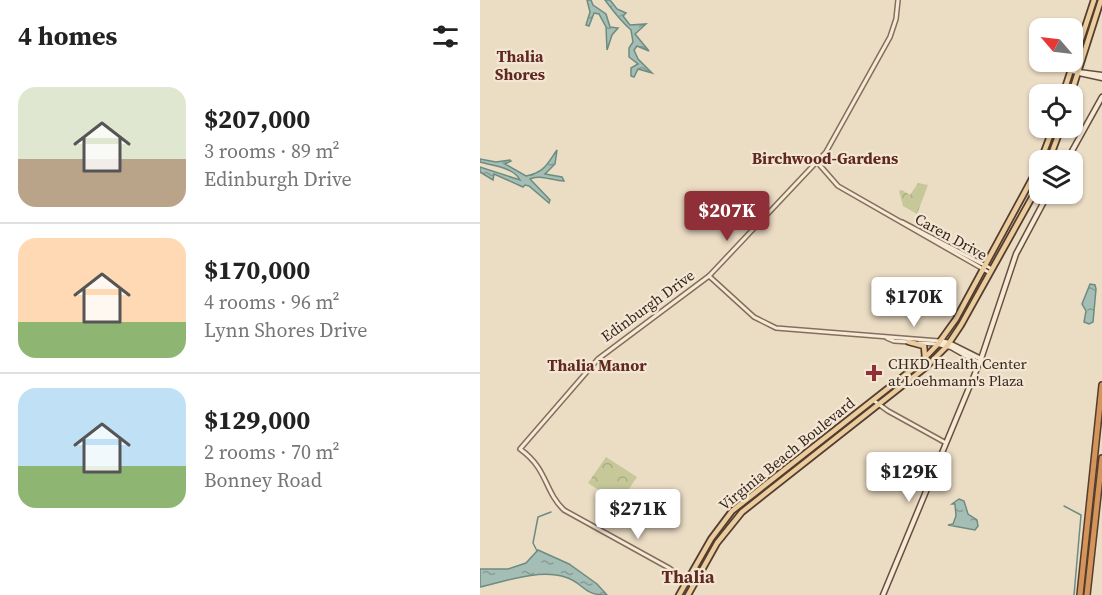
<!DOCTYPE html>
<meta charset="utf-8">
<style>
:root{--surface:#fff;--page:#f2f2f2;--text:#222;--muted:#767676;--line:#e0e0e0;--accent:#8f3039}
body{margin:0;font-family:"Source Serif 4",serif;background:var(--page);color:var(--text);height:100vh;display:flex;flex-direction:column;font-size:22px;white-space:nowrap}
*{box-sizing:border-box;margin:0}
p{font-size:20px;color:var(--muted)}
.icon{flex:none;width:33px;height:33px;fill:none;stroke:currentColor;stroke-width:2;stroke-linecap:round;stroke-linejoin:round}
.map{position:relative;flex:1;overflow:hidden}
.side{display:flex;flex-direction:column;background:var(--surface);width:480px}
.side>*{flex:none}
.needle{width:39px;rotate:298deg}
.fabs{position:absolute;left:549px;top:18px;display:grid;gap:12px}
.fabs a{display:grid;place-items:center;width:54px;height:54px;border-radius:12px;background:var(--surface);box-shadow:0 2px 4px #0004;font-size:30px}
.price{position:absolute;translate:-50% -51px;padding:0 14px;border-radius:6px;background:#fff;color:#222;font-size:20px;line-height:39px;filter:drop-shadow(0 2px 3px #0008)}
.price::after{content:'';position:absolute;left:50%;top:36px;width:18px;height:14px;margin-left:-9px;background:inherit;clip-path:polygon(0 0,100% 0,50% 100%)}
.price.selected{background:var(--accent);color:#fff}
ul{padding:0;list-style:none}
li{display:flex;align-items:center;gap:18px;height:150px;padding:0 18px}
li+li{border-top:2px solid var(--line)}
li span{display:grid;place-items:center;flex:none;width:168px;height:120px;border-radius:18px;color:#555}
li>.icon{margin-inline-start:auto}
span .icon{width:72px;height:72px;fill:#fffc;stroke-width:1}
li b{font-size:26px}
h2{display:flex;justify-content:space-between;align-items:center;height:72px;padding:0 18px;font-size:26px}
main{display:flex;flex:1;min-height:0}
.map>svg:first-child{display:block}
</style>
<main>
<section class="side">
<h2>4 homes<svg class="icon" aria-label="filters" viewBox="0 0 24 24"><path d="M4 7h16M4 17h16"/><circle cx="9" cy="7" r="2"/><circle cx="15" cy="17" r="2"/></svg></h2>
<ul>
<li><span style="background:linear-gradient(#dfe7d0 60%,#b9a48a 0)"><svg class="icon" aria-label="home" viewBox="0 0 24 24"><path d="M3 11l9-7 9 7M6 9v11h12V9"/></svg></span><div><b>$207,000</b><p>3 rooms · 89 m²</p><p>Edinburgh Drive</p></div></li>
<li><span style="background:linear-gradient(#ffd9b3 70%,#8fb573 0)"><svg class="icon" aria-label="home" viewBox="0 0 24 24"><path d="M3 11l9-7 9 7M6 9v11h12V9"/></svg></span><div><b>$170,000</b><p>4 rooms · 96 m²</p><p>Lynn Shores Drive</p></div></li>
<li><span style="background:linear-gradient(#bfe0f5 65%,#8fb573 0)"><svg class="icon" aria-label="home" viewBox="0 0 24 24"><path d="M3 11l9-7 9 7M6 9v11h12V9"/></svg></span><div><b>$129,000</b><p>2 rooms · 70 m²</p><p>Bonney Road</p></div></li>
</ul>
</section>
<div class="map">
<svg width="622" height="595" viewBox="0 0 622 595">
<defs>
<pattern id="park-crowns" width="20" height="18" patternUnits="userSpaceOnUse" patternTransform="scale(1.5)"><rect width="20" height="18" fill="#c7c899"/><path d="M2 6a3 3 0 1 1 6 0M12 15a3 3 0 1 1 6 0" fill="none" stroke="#acac83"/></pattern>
<pattern id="water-ripples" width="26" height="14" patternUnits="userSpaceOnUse" patternTransform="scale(1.5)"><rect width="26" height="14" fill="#a5beb5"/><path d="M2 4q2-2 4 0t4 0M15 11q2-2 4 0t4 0" fill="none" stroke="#879a93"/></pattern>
</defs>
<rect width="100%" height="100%" fill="#ebdcc4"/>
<g fill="url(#park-crowns)">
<polygon points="438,183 448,185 437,214 423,206 419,191 422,190 430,195"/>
<polygon points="126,457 157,477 139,504 108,483"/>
</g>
<g fill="url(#water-ripples)" stroke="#6d8c81" stroke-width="1.5">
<polygon points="107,0 111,0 113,5 126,14 130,27 138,28 132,35 127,50 126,27 119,14 114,13 109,26 106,25 110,12"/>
<path d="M 125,0 L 130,0 L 137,9 L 146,13 L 143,16 L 150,25 L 166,24 L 155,34 L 169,51 L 157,46 L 154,50 L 158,59 L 172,73 L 158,69 L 154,77 L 151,76 L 151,68 L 158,64 L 149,57 L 149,48 L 153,42 L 151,30 C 141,21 133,11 125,0 Z"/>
<path d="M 77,150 L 75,164 L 65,174 L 82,177 L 84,181 C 73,181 59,174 50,179 L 70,200 L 69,203 L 49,186 L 45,185 L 43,187 L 14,174 L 13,180 L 0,172 L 0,167 L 40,180 C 33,167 13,166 0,162 L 0,159 L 16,162 L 30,160 L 31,161 L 25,164 L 46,176 C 65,172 67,164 77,150 Z"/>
<polygon points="610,284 615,285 616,289 613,322 609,324 604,322 606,311 602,304"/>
<polygon points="479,499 484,501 488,514 497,520 498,526 495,530 468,525 473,524 476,516 475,504 472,504"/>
<path d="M 58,550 L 89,564 L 117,584 L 127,595 C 101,595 105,583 85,577 C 59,569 26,581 0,587 L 0,569 L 28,569 L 46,563 Z"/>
</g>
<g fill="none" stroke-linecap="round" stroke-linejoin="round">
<g stroke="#6d8c81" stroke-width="1.5">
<polyline points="584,506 601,515 594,595"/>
<polyline points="57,551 53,543 58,517 71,512"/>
</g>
<defs>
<g id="tertiary">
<polyline points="337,162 358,186 510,273"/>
<polyline points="422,222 512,269"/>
<polyline points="229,276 274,317 296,328 459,341"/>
<polyline points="407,338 414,341 430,342"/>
<polyline points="439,343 456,344"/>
<polyline points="393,400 408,411 466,443"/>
<path d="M 213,586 L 189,568 L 84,510 C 64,491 68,469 40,449 L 118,359 L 229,276 L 346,152 L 410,37 L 416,19 L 418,0"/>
</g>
<g id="secondary">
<polyline points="591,71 622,75"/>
<polyline points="599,73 622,78"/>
<polyline points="587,160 622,97"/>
<polyline points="461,341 469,343 501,359"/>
<polyline points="458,344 471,347 499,363"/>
<polyline points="403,595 501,359 536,254 568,194"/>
</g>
<g id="primary">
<polyline points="583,94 614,0"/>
<polyline points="591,94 621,0"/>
<polyline points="561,160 573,128"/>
<polyline points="569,160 581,128"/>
<polyline points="429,342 444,346 445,357"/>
<polyline points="199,595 231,539 252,511 439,364 458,344 476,319 560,164"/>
<polyline points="208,595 237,543 262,512 446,367 467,346 481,325 560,183"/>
</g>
<g id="motorway">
<polyline points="600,595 622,385"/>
<polyline points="607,595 622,458"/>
</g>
</defs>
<use href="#tertiary" stroke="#846e5c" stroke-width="6"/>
<use href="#secondary" stroke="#664f3f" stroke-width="7"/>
<use href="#primary" stroke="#523d30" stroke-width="8"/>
<use href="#motorway" stroke="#523d30" stroke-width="8"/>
<use href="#tertiary" stroke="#f6ead6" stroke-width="3"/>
<use href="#secondary" stroke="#f6ead6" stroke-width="4"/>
<use href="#primary" stroke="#eccd9e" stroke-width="4.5"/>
<use href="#motorway" stroke="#d5945a" stroke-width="5"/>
</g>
<path fill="#8f3039" stroke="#f3e7d3" stroke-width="2" d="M391 364h6v6h6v6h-6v6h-6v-6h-6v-6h6z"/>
<g text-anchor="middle" stroke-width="4.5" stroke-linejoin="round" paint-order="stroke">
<g font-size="15" fill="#35271f" stroke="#f3e7d3">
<text transform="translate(471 237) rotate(29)" y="5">Caren Drive</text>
<text transform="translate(168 306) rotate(-36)" y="5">Edinburgh Drive</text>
<text transform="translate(307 454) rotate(-39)" y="5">Virginia Beach Boulevard</text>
</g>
<g font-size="15" fill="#35271f" stroke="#f3e7d3" text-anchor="start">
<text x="408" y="369">CHKD Health Center<tspan x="408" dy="17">at Loehmann's Plaza</tspan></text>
</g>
<g font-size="16" font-weight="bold" fill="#5f2821" stroke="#f3e7d3">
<text x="40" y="62">Thalia<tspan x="40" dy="18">Shores</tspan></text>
<text x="345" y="164">Birchwood-Gardens</text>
<text x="117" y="371">Thalia Manor</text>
</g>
<g font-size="18" font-weight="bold" fill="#5f2821" stroke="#f3e7d3">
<text x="208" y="583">Thalia</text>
</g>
</g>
</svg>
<div class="fabs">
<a><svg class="needle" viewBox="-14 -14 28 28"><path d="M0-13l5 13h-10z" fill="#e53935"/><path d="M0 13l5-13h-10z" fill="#767676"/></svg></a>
<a><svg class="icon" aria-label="locate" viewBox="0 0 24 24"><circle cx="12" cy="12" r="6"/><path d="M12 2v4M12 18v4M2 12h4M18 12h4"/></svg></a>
<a><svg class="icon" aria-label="layers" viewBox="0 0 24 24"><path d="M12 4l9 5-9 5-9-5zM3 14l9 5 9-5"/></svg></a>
</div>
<b class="price selected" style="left:247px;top:242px">$207K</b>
<b class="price" style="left:434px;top:328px">$170K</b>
<b class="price" style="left:429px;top:503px">$129K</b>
<b class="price" style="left:158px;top:540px">$271K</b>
</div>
</main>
